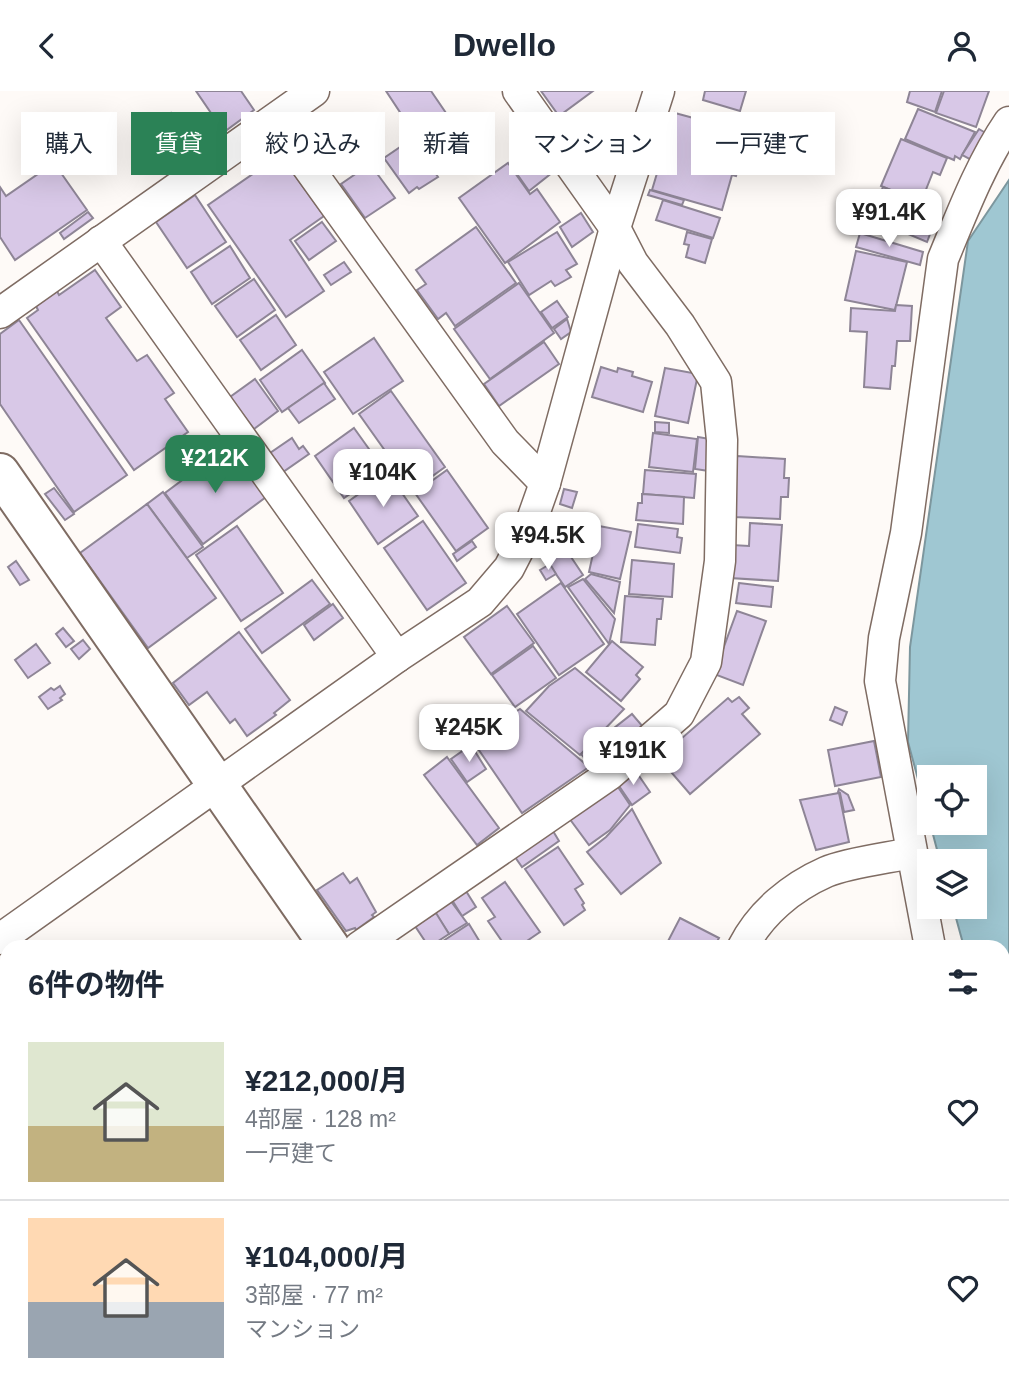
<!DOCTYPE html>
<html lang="ja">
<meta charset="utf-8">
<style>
:root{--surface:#fff;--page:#f2f2f3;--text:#1f2937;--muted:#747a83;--line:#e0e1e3;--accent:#2b8256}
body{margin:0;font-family:Arial,"Noto Sans JP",sans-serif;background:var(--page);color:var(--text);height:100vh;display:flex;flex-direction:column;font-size:26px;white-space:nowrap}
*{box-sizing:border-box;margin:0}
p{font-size:23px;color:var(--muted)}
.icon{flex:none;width:38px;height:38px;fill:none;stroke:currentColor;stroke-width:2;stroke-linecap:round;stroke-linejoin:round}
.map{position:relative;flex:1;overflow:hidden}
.panel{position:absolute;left:0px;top:849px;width:1010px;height:450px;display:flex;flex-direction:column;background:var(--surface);border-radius:21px 21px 0 0;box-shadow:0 7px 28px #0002}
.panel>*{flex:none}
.hud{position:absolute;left:21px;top:21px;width:968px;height:63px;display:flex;gap:14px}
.fabs{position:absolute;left:917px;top:674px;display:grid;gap:14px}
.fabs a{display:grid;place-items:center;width:70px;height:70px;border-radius:0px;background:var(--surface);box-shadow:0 7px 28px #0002;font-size:35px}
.price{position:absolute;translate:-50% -60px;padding:0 16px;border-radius:14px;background:#fff;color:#222;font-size:23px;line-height:46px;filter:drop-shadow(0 2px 4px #0008)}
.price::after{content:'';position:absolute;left:50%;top:42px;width:21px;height:16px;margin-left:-10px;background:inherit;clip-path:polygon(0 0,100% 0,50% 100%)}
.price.active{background:var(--accent);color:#fff}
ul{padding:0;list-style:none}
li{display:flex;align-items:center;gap:21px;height:175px;padding:0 28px}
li+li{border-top:2px solid var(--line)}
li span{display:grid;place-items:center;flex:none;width:196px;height:140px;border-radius:0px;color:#555}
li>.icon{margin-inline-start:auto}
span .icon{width:84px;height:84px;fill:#fffc;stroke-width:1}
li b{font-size:30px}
h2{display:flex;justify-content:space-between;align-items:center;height:84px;padding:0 28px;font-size:30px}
.chip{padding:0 24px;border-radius:0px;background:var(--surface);box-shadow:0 7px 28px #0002;font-size:24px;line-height:63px}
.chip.active{background:var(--accent);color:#fff}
header{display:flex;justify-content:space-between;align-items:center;height:91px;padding:0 28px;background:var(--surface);font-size:32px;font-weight:700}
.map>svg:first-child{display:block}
</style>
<header><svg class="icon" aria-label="back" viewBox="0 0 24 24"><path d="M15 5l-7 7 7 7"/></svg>Dwello<svg class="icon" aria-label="person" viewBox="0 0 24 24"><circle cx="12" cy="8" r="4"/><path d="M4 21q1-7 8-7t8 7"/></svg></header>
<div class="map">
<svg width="1009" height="1297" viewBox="0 0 1009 1297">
<rect width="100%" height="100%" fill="#fefaf7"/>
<g fill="#9fc7d2" stroke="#7d979e" stroke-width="2">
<polygon points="1009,89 1009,1115 1003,1080 1003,856 964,856 953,816 975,816 975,770 940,770 930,732 975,732 975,686 929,686 929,729 908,651 910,556 968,150"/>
<polygon points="1009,1242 1009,1297 816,1297 846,1292 1003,1292 1003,1244"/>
</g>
<g fill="#d8c8e7" stroke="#8e8596" stroke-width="2">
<polygon points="196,0 241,0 254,19 224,41"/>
<polygon points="386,0 431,0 446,22 415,44"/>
<polygon points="541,0 593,0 559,25"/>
<polygon points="705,0 746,0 740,20 703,9"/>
<polygon points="910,0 942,0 935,21 907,11"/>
<polygon points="944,0 989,0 976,36 936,22"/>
<polygon points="918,18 975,41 960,68 955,65 954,69 905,48"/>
<polygon points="171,22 196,61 167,82 142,41"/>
<polygon points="675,22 723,35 717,61 741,67 736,85 732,84 722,119 652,99"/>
<polygon points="328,30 340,49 346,45 356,61 329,77 305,44"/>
<polygon points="979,38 989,44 975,71 962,64"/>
<polygon points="412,48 438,86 419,98 417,96 409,102 384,67"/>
<polygon points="901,48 947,67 940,84 933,81 921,111 881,95"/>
<polygon points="535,55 553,81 529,100 510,73"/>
<polygon points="280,64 324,125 290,149 324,200 286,226 208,114"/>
<polygon points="54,72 87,119 15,169 0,146 0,96 6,105"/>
<polygon points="508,72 530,103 537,98 560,131 505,172 459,107"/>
<polygon points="370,73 395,107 365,127 341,93"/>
<polygon points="883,96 939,120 927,151 870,127"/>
<polygon points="650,99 684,109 682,114 648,104"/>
<polygon points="195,104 226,151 187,177 156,131"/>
<polygon points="663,109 720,127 713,147 656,129"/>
<polygon points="88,121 93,127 64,148 60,142"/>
<polygon points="581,122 593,141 572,156 560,136"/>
<polygon points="322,131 336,150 309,169 295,150"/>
<polygon points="476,136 516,192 455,235 446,222 438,228 417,199 426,193 416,179"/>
<polygon points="557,141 577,173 566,179 571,186 555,195 551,190 529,204 508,171"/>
<polygon points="687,141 712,148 705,172 686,166 689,154 684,153"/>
<polygon points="860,142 923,161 920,174 856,156"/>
<polygon points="230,155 250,187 212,213 191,181"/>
<polygon points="856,160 907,171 895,219 845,209"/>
<polygon points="344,171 351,181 331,194 324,184"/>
<polygon points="95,179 121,216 106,227 137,270 147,264 174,302 165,308 188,341 134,379 27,227 38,219 36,215 57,200 59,204"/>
<polygon points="254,188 275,219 237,246 215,215"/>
<polygon points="519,192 554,242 490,288 454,238"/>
<polygon points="557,210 568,226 552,237 541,221"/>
<polygon points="896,214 912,215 910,250 897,250 895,275 892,275 890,298 864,296 867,241 850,240 851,217 895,220"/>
<polygon points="276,224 296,254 261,279 240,249"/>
<polygon points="567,228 571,241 561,248 554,238"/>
<polygon points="19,229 127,384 74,421 0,313 0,243"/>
<polygon points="374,247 403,290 353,323 324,281"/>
<polygon points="544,251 559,273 499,315 484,293"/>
<polygon points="302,259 325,292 282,321 260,289"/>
<polygon points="601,276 617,281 618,277 633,281 632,285 652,291 643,321 592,306"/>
<polygon points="665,277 698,283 688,332 655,325"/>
<polygon points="255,288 278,320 254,338 230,306"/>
<polygon points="324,292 335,308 299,332 288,317"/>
<polygon points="391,300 445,376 413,399 359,323"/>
<polygon points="655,331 669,332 669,342 655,341"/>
<polygon points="354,337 384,379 344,407 315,365"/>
<polygon points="653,342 697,348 693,381 649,376"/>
<polygon points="698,346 710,348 709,380 695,378"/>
<polygon points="292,347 299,358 303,355 309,363 283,381 270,362"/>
<polygon points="228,355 266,406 203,453 165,402"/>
<polygon points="737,365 785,368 784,387 789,387 788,406 781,406 780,428 734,426"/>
<polygon points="447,379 488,437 456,460 415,402"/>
<polygon points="645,379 696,383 694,407 643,403"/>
<polygon points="388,382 418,425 378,453 349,410"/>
<polygon points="54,397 74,423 65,429 45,403"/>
<polygon points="564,398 577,401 572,417 560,413"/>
<polygon points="163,401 203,456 187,467 147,413"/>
<polygon points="642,403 684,406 683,433 636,429 638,412 642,412"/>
<polygon points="147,413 216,507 148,557 80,462"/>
<polygon points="423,430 466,492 427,519 384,457"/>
<polygon points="750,432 782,434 778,490 730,487 732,454 749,455"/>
<polygon points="638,433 678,438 677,446 682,447 680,462 635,456"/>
<polygon points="237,435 283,502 241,530 196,464"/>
<polygon points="599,435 631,441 620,488 589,481"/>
<polygon points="557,445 583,484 565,496 542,463 548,450"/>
<polygon points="472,450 476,456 457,470 453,463"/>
<polygon points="632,469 674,473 672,506 629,503"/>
<polygon points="16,470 29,489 20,494 8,476"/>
<polygon points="550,473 556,483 546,489 540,479"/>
<polygon points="591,483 620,491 614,522 585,488"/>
<polygon points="583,488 615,528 609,553 568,496"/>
<polygon points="312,489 330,513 262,562 245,538"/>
<polygon points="561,492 604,553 559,584 517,523"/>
<polygon points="739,492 773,496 771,516 736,512"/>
<polygon points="625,505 663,508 661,528 657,528 655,554 621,551"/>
<polygon points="333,513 343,527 314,549 304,534"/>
<polygon points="507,515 534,552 491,583 464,546"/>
<polygon points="737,520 766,530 743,594 714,583"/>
<polygon points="63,537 74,550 66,556 56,543"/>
<polygon points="239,541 290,609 274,622 276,624 247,645 235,628 230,632 207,601 189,614 173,592"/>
<polygon points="83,549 90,558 79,568 71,558"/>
<polygon points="612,550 643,576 636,584 640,588 621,610 586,581"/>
<polygon points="36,553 50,572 28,587 15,569"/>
<polygon points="533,555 556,587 515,616 492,584"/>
<polygon points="575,577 624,618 580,664 526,620 549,595"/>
<polygon points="60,595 65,603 60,607 62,609 48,618 39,606 51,597 54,599"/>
<polygon points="739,606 749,617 742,623 760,643 690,703 659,667 728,607 732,611"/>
<polygon points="835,616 847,621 842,634 830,629"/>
<polygon points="520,618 589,676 522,722 472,649"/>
<polygon points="632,623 644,637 592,676 581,663"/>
<polygon points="874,650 881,686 835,695 828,659"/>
<polygon points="471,654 486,678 467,691 451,668"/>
<polygon points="447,666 499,737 477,754 424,684"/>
<polygon points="635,679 650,701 632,714 617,692"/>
<polygon points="616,693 630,714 610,739 589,754 569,727"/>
<polygon points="839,698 848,704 854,719 844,721 840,702 838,701"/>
<polygon points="839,702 849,751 816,759 800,709"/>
<polygon points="632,718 661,772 621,803 587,761 606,746"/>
<polygon points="553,740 559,750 522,776 515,766"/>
<polygon points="558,756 583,793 575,798 584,812 582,814 585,819 564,834 525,778"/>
<polygon points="343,782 350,792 357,787 376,821 372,824 374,826 356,839 355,837 346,840 317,799"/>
<polygon points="505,791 540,841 518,856 506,856 488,830 495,826 482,807"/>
<polygon points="466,800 476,816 462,825 452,809"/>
<polygon points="450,809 467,832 449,843 434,820"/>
<polygon points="436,822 449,843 429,856 415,835"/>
<polygon points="680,827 719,847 714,856 665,856"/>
<polygon points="469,833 483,856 438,856 437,854"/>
<polygon points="7,933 7,976 0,981 0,938"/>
<polygon points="71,1292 105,1292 109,1297 75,1297"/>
<polygon points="193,1292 210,1292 211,1297 174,1297 173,1294"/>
<polygon points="216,1292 255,1292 256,1297 216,1297"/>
<polygon points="303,1292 342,1292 343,1297 305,1297"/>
</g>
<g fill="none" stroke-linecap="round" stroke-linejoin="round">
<defs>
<g id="street">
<polyline points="274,29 505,351 545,392"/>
<polyline points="101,150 397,566"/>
<polyline points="0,222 314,0"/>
<polyline points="0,848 397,566 480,511 509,477 528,440 545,392 615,137 659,0"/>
<polyline points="359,856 609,684 679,623 706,571 720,470 722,349 716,291 680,234 633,172 615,137 518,0"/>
<path d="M 743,856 C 760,822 792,796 826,781 C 847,772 888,767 911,762"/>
<path d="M 930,856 L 880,590 L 884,547 L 906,442 L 943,168 C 962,122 981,72 1009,31"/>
<polyline points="0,1112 7,1107"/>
<polyline points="1003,1174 1009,1197 1003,1219"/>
<polyline points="636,1297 647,1292"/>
</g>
<polyline id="secondary" points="0,382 330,856"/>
</defs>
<use href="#street" stroke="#7f6c63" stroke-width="33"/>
<use href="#secondary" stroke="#7f6c63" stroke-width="42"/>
<use href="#street" stroke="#fff" stroke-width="30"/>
<use href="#secondary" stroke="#fff" stroke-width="38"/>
</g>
</svg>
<div class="fabs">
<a><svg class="icon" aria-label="locate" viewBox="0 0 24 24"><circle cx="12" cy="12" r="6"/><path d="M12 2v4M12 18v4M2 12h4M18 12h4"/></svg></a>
<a><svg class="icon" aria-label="layers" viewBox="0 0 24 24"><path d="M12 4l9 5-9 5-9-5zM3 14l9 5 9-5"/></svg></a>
</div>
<b class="price" style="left:889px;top:158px">¥91.4K</b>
<b class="price active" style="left:215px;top:404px">¥212K</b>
<b class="price" style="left:383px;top:418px">¥104K</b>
<b class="price" style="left:548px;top:481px">¥94.5K</b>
<b class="price" style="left:469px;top:673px">¥245K</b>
<b class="price" style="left:633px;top:696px">¥191K</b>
<div class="hud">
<a class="chip">購入</a>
<a class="chip active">賃貸</a>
<a class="chip">絞り込み</a>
<a class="chip">新着</a>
<a class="chip">マンション</a>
<a class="chip">一戸建て</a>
</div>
<section class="panel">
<h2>6件の物件<svg class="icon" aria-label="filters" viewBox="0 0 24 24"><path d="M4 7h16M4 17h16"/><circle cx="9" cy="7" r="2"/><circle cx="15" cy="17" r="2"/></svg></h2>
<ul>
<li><span style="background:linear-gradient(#dfe7d0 60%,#c2b280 0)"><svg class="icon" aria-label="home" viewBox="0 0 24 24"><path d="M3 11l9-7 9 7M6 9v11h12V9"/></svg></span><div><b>¥212,000/月</b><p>4部屋 · 128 m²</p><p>一戸建て</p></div><svg class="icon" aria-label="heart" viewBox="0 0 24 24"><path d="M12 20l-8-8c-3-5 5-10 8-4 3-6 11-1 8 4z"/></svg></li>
<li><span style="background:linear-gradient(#ffd9b3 60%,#9aa5b1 0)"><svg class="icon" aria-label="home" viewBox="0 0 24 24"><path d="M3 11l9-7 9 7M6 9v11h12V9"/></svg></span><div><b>¥104,000/月</b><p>3部屋 · 77 m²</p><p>マンション</p></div><svg class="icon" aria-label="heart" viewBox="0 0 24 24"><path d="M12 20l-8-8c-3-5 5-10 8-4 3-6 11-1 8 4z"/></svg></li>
</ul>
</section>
</div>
